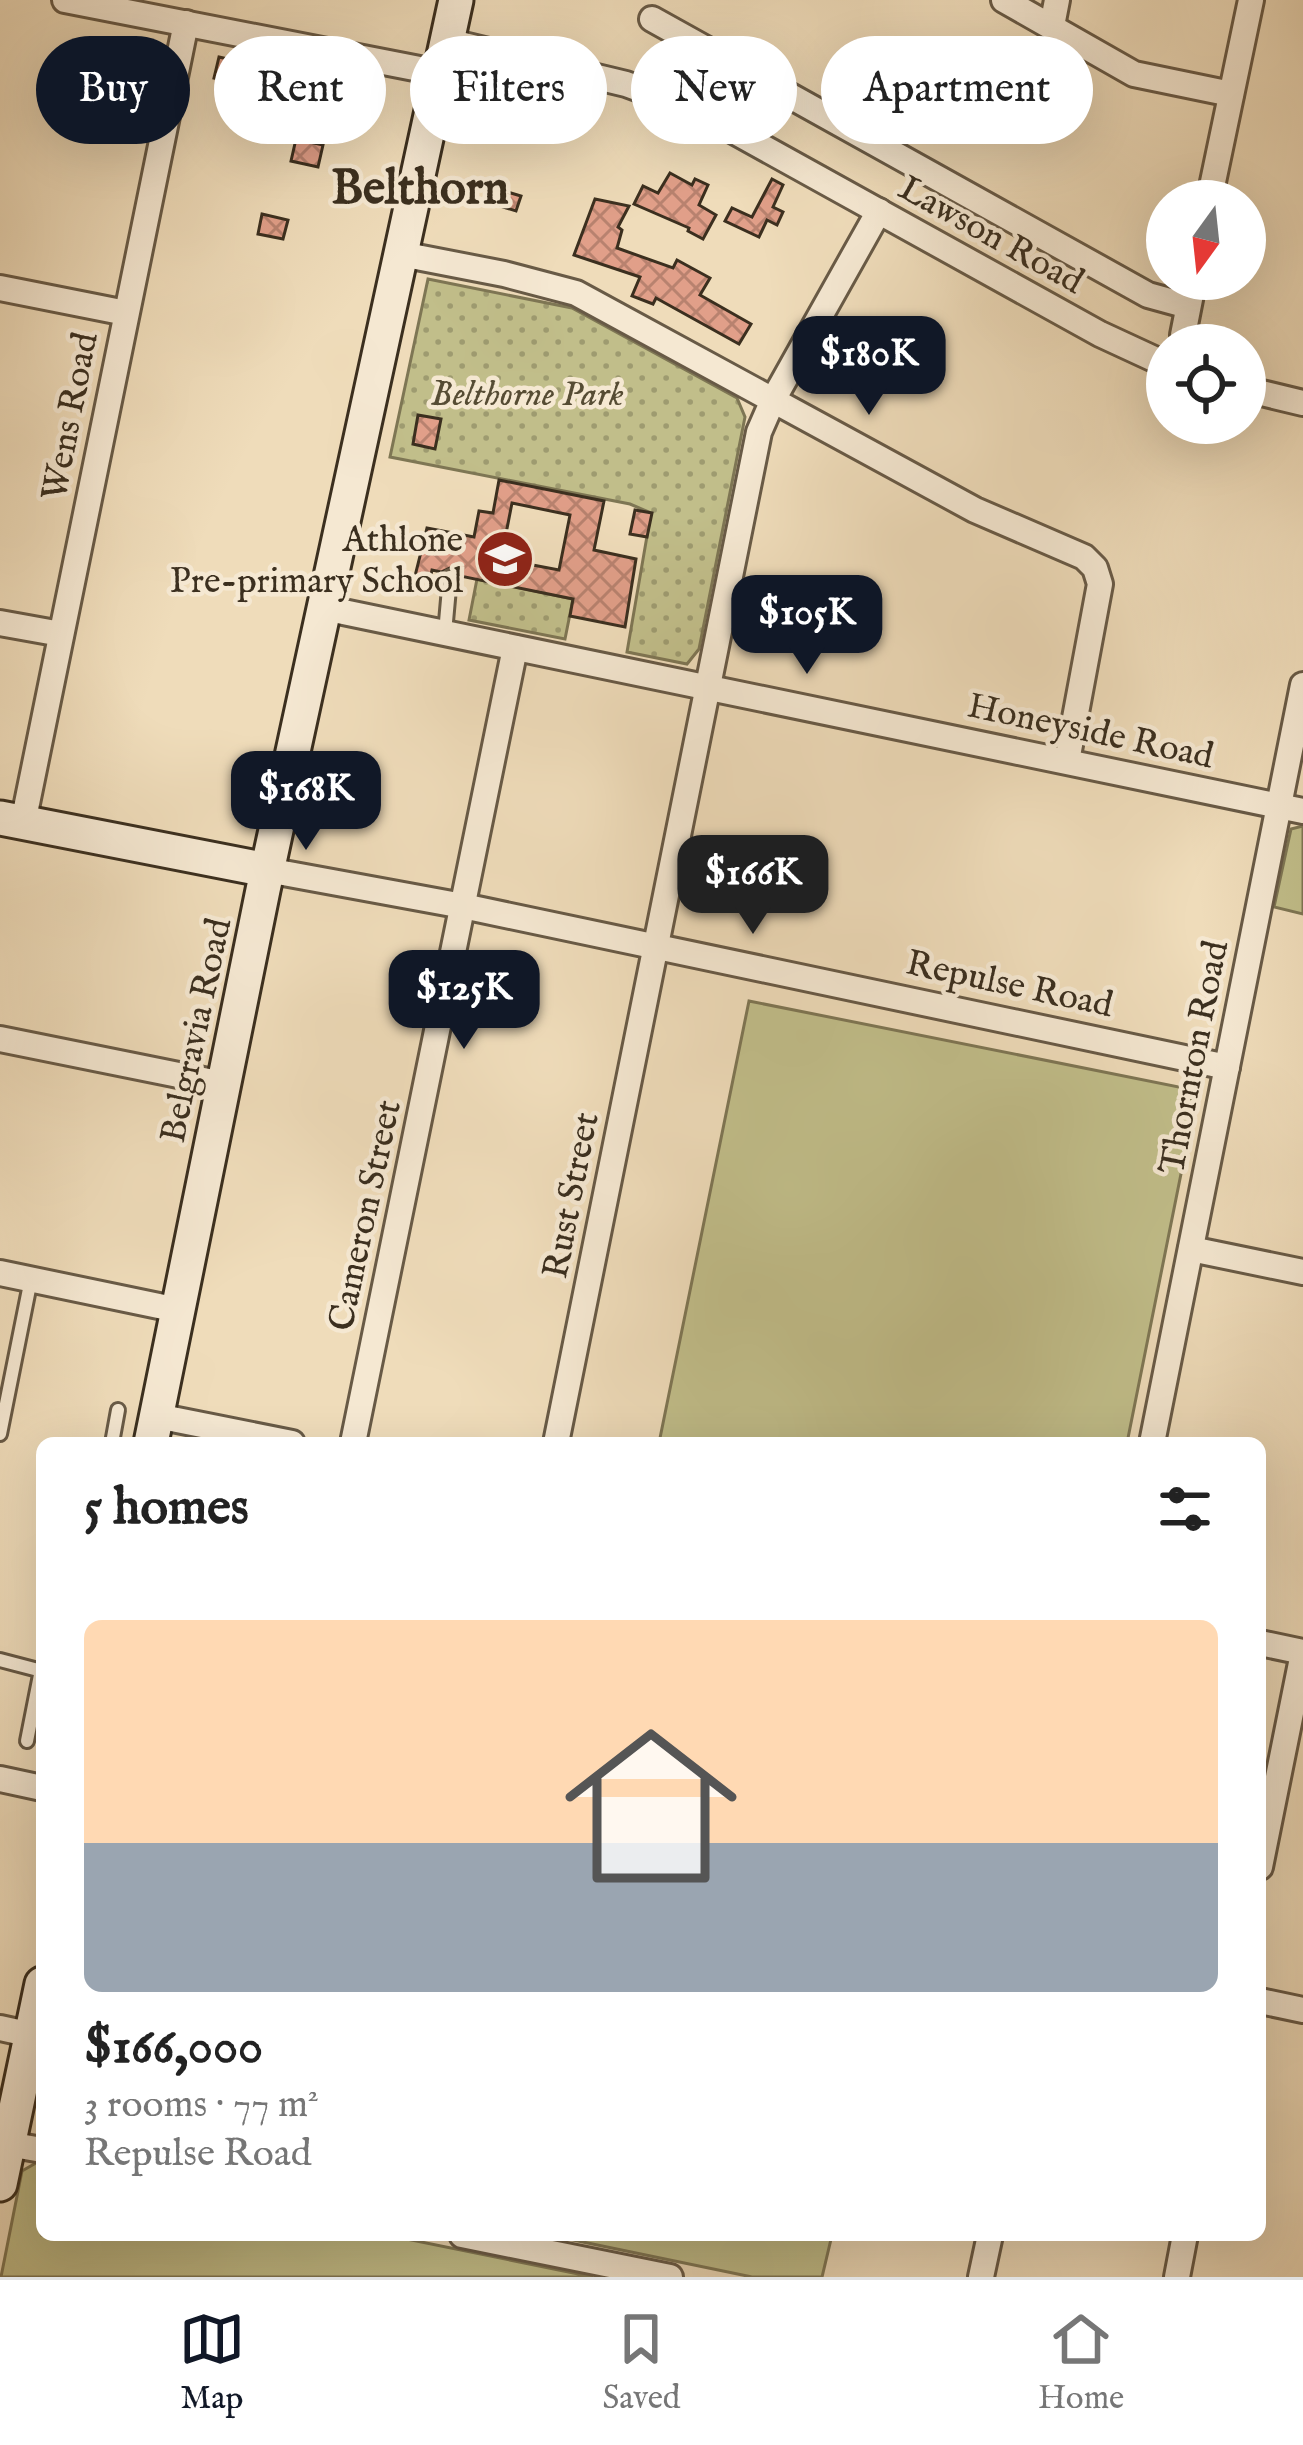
<!DOCTYPE html>
<meta charset="utf-8">
<style>
:root{--surface:#fff;--page:#f2f2f2;--text:#222;--muted:#767676;--line:#e0e0e0;--accent:#111827}
body{margin:0;font-family:"IM FELL English",serif;background:var(--page);color:var(--text);height:100vh;display:flex;flex-direction:column;font-size:45px;white-space:nowrap}
*{box-sizing:border-box;margin:0}
p{font-size:39px;color:var(--muted)}
.icon{flex:none;width:66px;height:66px;fill:none;stroke:currentColor;stroke-width:2;stroke-linecap:round;stroke-linejoin:round}
.map{position:relative;flex:1;overflow:hidden}
.drawer{position:absolute;left:36px;top:1437px;width:1230px;height:804px;display:flex;flex-direction:column;background:var(--surface);border-radius:18px;box-shadow:0 12px 48px #0002}
.drawer>*{flex:none}
.guide{position:absolute;left:36px;top:36px;width:1233px;height:108px;display:flex;gap:24px}
.needle{width:78px;rotate:195deg}
.fabs{position:absolute;left:1146px;top:180px;display:grid;gap:24px}
.fabs a{display:grid;place-items:center;width:120px;height:120px;border-radius:50%;background:var(--surface);box-shadow:0 12px 48px #0002;font-size:60px}
.price{position:absolute;translate:-50% -102px;padding:0 27px;border-radius:24px;background:var(--accent);color:#fff;font-size:39px;line-height:78px;filter:drop-shadow(0 3px 6px #0008)}
.price::after{content:'';position:absolute;left:50%;top:72px;width:36px;height:27px;margin-left:-18px;background:inherit;clip-path:polygon(0 0,100% 0,50% 100%)}
.price.on{background:#222;color:#fff}
ul{padding:0;list-style:none}
li{display:grid;align-content:center;gap:24px;height:636px;padding:0 48px}
li span{display:grid;place-items:center;height:372px;border-radius:18px;color:#555}
li>.icon{margin-inline-start:auto}
span .icon{width:216px;height:216px;fill:#fffc;stroke-width:1}
li b{font-size:51px}
h2{display:flex;justify-content:space-between;align-items:center;height:144px;padding:0 48px;font-size:51px}
.pill{padding:0 42px;border-radius:54px;background:var(--surface);box-shadow:0 12px 48px #0002;font-size:42px;line-height:108px}
.pill.on{background:var(--accent);color:#fff}
.menu{display:flex;justify-content:space-around;align-items:center;height:168px;border-top:3px solid var(--line);background:var(--surface);font-size:33px;color:var(--muted)}
.menu a{display:grid;justify-items:center;gap:6px}
.menu .on{color:var(--accent)}
.map>svg:first-child{display:block}
</style>
<div class="map">
<svg width="1303" height="2277" viewBox="0 0 1303 2277">
<defs>
<pattern id="park-dots" width="8" height="8" patternUnits="userSpaceOnUse" patternTransform="scale(3)"><rect width="8" height="8" fill="#c1be8a"/><path d="M2 2h.1M6 6h.1" fill="none" stroke="#9e9b70" stroke-width="1.8" stroke-linecap="round"/></pattern>
<pattern id="building-cross-hatch" width="8" height="8" patternUnits="userSpaceOnUse" patternTransform="scale(3)"><rect width="8" height="8" fill="#e19f89"/><path d="M0 0l8 8M0 8l8-8" fill="none" stroke="#b8826f"/></pattern>
</defs>
<rect width="100%" height="100%" fill="#efdcba"/>
<filter id="stains"><feTurbulence type="fractalNoise" baseFrequency=".00167" numOctaves="4"/><feColorMatrix values="0 0 0 0 .2 0 0 0 0 .09 0 0 0 0 .02 0 0 0 .5 -.17"/></filter>
<radialGradient id="worn" r=".72"><stop offset=".6" stop-color="#630" stop-opacity="0"/><stop offset="1" stop-color="#630" stop-opacity=".3"/></radialGradient>
<g fill="#c1be8a" stroke="#7e7654" stroke-width="3">
<polygon points="1303,826 1303,914 1274,907 1291,829"/>
<polygon points="749,1001 1184,1088 1195,1104 1127,1443 659,1443"/>
<polygon points="36,2163 42,2164 42,2235 387,2235 593,2277 1,2277 22,2171"/>
<polygon points="549,2235 832,2235 822,2277 752,2277"/>
</g>
<g fill="url(#park-dots)" stroke="#7e7654" stroke-width="3">
<polygon points="428,279 572,308 737,398 745,417 699,649 687,664 627,652 651,513 630,504 390,457"/>
<polygon points="477,579 573,599 565,639 469,620"/>
</g>
<g fill="url(#building-cross-hatch)" stroke="#3b2f1f" stroke-width="3" fill-rule="evenodd">
<polygon points="219,57 250,64 245,84 214,78"/>
<polygon points="296,139 323,145 318,167 291,161"/>
<polygon points="670,173 692,185 695,179 708,185 699,205 716,215 703,239 688,231 689,228 634,204 643,186 658,193"/>
<polygon points="772,179 783,185 773,207 783,212 777,225 767,220 759,237 725,221 732,208 752,217"/>
<polygon points="491,187 521,196 516,211 487,202"/>
<polygon points="595,199 629,206 618,227 622,230 617,248 673,268 677,260 710,278 700,295 751,324 739,344 656,298 653,304 632,296 640,277 574,255"/>
<polygon points="262,214 288,220 283,239 258,234"/>
<polygon points="418,415 441,419 435,449 413,444"/>
<path d="M 499,480 L 604,501 L 594,550 L 636,559 L 625,627 L 570,616 L 573,599 L 460,576 L 452,567 L 441,572 L 432,570 L 430,579 L 415,576 L 427,528 L 474,537 L 479,511 L 493,513 ZM 512,503 L 570,515 L 559,570 L 501,559 Z"/>
<polygon points="635,510 652,513 647,537 630,534"/>
</g>
<g fill="none" stroke-linecap="round" stroke-linejoin="round">
<defs>
<g id="lane">
<polyline points="445,633 450,577"/>
<polyline points="0,1434 31,1279"/>
<polyline points="112,1443 118,1410"/>
<polyline points="0,1660 42,1671"/>
<polyline points="27,1741 41,1670"/>
</g>
<g id="street">
<polyline points="65,0 440,73"/>
<polyline points="1004,0 1134,74 1231,94"/>
<polyline points="652,19 1148,295 1188,306"/>
<polyline points="1052,26 1057,0"/>
<polyline points="447,41 626,84 694,109 1100,334 1167,365"/>
<polyline points="1209,201 1251,0"/>
<polyline points="401,254 504,274 576,293 975,510 1084,557 1095,568 1100,584 1067,761"/>
<polyline points="0,288 126,313"/>
<polyline points="1183,335 1194,279"/>
<polyline points="1245,389 1303,403"/>
<polyline points="324,608 1303,811"/>
<polyline points="0,623 61,634"/>
<polyline points="23,823 186,23"/>
<polyline points="267,870 463,906 1227,1067"/>
<polyline points="0,1039 223,1084"/>
<polyline points="1191,1249 1303,1272"/>
<polyline points="0,1273 178,1310"/>
<polyline points="157,1416 292,1443"/>
<polyline points="353,1443 515,648"/>
<polyline points="556,1443 759,432 773,400 879,211"/>
<polyline points="1152,1443 1303,685"/>
<polyline points="1260,1643 1303,1652"/>
<polyline points="0,1779 42,1788"/>
<polyline points="1260,1867 1303,1653"/>
<polyline points="1260,2001 1303,2010"/>
<polyline points="0,2028 32,2035"/>
<polyline points="8,2144 42,2150"/>
<polyline points="462,2235 670,2277"/>
<polyline points="981,2277 990,2235"/>
<polyline points="1177,2277 1185,2235"/>
</g>
<g id="secondary">
<polyline points="0,818 267,870"/>
<polyline points="151,1443 263,890 456,0"/>
<polyline points="0,2184 42,1984"/>
</g>
</defs>
<use href="#lane" stroke="#685a46" stroke-width="18"/>
<use href="#street" stroke="#685a46" stroke-width="30"/>
<use href="#secondary" stroke="#3b2f1f" stroke-width="39"/>
<use href="#lane" stroke="#f5e8d2" stroke-width="12"/>
<use href="#street" stroke="#f5e8d2" stroke-width="24"/>
<use href="#secondary" stroke="#f5e8d2" stroke-width="33"/>
</g>
<defs>
<symbol id="school-disc" viewBox="-11 -11 22 22"><circle r="9.5" fill="#8f2418" stroke="#f5e8d2"/><path d="M0-5L7-2L0 1L-7-2ZM-4 1L0 2.5L4 1V4Q0 6-4 4Z" fill="#fff"/></symbol>
</defs>
<g fill-rule="evenodd">
<use href="#school-disc" x="472" y="526" width="66" height="66"/>
</g>
<g text-anchor="middle" stroke-width="9" stroke-linejoin="round" paint-order="stroke">
<g font-size="36" fill="#3b2f1f" stroke="#f5e8d2">
<text transform="translate(992 233) rotate(29)" y="13">Lawson Road</text>
<text transform="translate(68 416) rotate(-79)" y="13">Wens Road</text>
<text transform="translate(1091 729) rotate(12)" y="13">Honeyside Road</text>
<text transform="translate(1010 982) rotate(12)" y="13">Repulse Road</text>
<text transform="translate(194 1030) rotate(-78)" y="13">Belgravia Road</text>
<text transform="translate(1192 1057) rotate(-79)" y="13">Thornton Road</text>
<text transform="translate(569 1195) rotate(-79)" y="13">Rust Street</text>
<text transform="translate(363 1215) rotate(-78)" y="13">Cameron Street</text>
</g>
<g font-size="36" font-style="italic" fill="#564c34" stroke="#f5e8d2">
<text x="527" y="405">Belthorne Park</text>
</g>
<g font-size="36" fill="#3b2f1f" stroke="#f5e8d2" text-anchor="end">
<text x="463" y="551">Athlone<tspan x="463" dy="41">Pre-primary School</tspan></text>
</g>
<g font-size="48" font-weight="bold" fill="#3b2f1f" stroke="#f5e8d2">
<text x="420" y="203">Belthorn</text>
</g>
</g>
<rect width="100%" height="100%" filter="url(#stains)"/>
<rect width="100%" height="100%" fill="url(#worn)"/>
</svg>
<div class="fabs">
<a><svg class="needle" viewBox="-14 -14 28 28"><path d="M0-13l5 13h-10z" fill="#e53935"/><path d="M0 13l5-13h-10z" fill="#767676"/></svg></a>
<a><svg class="icon" aria-label="locate" viewBox="0 0 24 24"><circle cx="12" cy="12" r="6"/><path d="M12 2v4M12 18v4M2 12h4M18 12h4"/></svg></a>
</div>
<b class="price" style="left:869px;top:418px">$180K</b>
<b class="price" style="left:807px;top:677px">$105K</b>
<b class="price" style="left:306px;top:853px">$168K</b>
<b class="price on" style="left:753px;top:937px">$166K</b>
<b class="price" style="left:464px;top:1052px">$125K</b>
<div class="guide">
<a class="pill on">Buy</a>
<a class="pill">Rent</a>
<a class="pill">Filters</a>
<a class="pill">New</a>
<a class="pill">Apartment</a>
</div>
<section class="drawer">
<h2>5 homes<svg class="icon" aria-label="filters" viewBox="0 0 24 24"><path d="M4 7h16M4 17h16"/><circle cx="9" cy="7" r="2"/><circle cx="15" cy="17" r="2"/></svg></h2>
<ul>
<li><span style="background:linear-gradient(#ffd9b3 60%,#9aa5b1 0)"><svg class="icon" aria-label="home" viewBox="0 0 24 24"><path d="M3 11l9-7 9 7M6 9v11h12V9"/></svg></span><div><b>$166,000</b><p>3 rooms · 77 m²</p><p>Repulse Road</p></div></li>
</ul>
</section>
</div>
<nav class="menu">
<a class="on"><svg class="icon" aria-label="map" viewBox="0 0 24 24"><path d="M3 6l6-2 6 2 6-2v14l-6 2-6-2-6 2zM9 4v14M15 6v14"/></svg>Map</a>
<a><svg class="icon" aria-label="saved" viewBox="0 0 24 24"><path d="M7 4h10v16l-5-4-5 4z"/></svg>Saved</a>
<a><svg class="icon" aria-label="home" viewBox="0 0 24 24"><path d="M3 11l9-7 9 7M6 9v11h12V9"/></svg>Home</a>
</nav>
